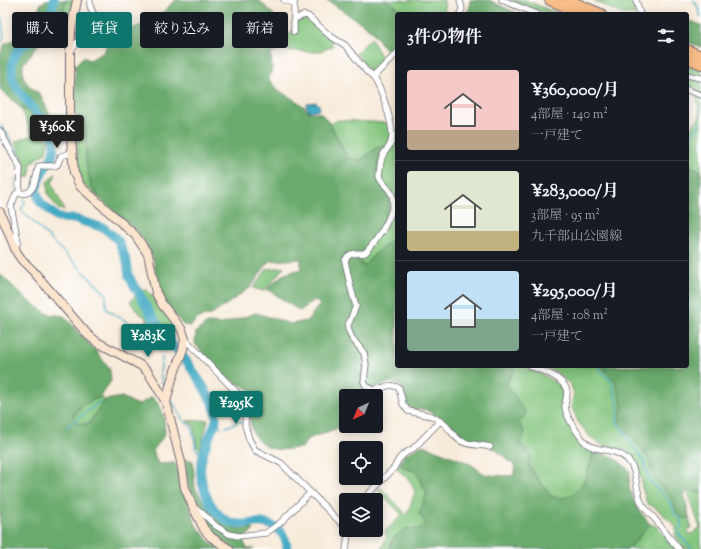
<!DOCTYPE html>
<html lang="ja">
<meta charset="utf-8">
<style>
:root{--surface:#171b24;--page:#20242c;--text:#f1f3f6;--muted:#9ea1a6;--line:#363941;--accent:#0f766e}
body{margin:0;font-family:"Sorts Mill Goudy","Noto Serif JP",serif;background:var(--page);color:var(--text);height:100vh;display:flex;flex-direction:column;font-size:15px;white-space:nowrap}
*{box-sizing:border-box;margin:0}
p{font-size:13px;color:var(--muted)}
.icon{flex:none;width:22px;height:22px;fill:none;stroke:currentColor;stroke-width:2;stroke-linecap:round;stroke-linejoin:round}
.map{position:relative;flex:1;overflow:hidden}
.drawer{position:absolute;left:395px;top:12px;width:294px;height:356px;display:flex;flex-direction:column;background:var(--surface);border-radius:4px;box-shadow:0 2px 10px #0003}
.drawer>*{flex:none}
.top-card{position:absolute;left:12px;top:12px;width:323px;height:36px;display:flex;gap:8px}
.needle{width:26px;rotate:223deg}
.fabs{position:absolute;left:339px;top:389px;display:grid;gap:8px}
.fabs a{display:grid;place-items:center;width:44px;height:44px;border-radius:4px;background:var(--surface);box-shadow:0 2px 10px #0003;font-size:20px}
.price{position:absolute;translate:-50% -34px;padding:0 9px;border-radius:4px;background:var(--accent);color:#fff;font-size:13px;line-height:26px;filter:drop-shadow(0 1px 2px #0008)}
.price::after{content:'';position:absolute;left:50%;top:24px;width:12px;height:9px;margin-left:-6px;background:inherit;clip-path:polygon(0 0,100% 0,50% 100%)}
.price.selected{background:#222;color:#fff}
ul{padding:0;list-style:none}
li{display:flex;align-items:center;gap:12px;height:100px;padding:0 12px}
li+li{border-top:1px solid var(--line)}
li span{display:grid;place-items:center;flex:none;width:112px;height:80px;border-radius:4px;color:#555}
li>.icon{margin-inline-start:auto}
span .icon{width:48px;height:48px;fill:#fffc;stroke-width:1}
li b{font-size:17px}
h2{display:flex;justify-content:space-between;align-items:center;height:48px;padding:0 12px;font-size:17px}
.pill{padding:0 14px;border-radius:4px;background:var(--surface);box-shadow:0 2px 10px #0003;font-size:14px;line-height:36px}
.pill.selected{background:var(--accent);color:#fff}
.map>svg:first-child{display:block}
</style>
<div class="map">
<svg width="701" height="549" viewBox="0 0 701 549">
<rect width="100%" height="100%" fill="#fff"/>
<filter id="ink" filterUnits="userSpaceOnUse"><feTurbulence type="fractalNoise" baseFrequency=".025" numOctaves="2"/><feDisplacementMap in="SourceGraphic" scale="8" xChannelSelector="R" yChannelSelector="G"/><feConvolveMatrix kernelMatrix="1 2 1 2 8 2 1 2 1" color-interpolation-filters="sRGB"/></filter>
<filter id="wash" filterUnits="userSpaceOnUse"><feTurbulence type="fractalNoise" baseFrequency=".012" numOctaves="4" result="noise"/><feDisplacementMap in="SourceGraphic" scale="16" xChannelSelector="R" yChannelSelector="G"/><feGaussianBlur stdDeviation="0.9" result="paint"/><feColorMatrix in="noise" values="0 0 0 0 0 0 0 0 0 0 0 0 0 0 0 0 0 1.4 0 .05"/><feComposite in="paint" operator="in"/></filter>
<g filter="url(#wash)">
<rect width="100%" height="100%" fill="#f7ebda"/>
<g fill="#83c57d" stroke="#52745c">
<polygon points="66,0 73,0 70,12 62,20"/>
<polygon points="385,0 404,0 407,2 408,0 444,0 445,14 407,14"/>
<path d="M 510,0 L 525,0 L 559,14 C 543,14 525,6 510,0 Z"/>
<polygon points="631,0 635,14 622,14 594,1"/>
<polygon points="306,18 332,39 332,47 317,52 282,50 287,43 288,35 292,32 296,22"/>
<polygon points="371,38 384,62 376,70 369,71 356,53"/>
<polygon points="687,65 701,71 701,176 699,170 690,166 687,170 687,132 700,116 695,88 687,86"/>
<polygon points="21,108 30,113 48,141 46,152 31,164 30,177 24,178 25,163 15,142 32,135"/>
<polygon points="75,115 86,130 86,163 100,199 83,184 78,168"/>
<path d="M 338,120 L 388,123 L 390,131 L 397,130 L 397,229 L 393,239 L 372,257 L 365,266 L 361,264 L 354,256 C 366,242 393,216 388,197 C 387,189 381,184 376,179 L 379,158 L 360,160 L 348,158 L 330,124 Z"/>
<polygon points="56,173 52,183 64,210 58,209 48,194 47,182"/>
<polygon points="284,267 264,291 253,288 267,269"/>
<polygon points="140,289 147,290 153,296 173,325 165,337 155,338 143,324 148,319 139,313 130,302"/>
<path d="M 515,366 L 523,366 L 544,375 L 561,387 L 564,394 L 561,406 L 577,440 L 593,453 C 589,470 583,496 562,498 C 559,498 555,497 552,497 L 540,482 L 528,464 L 531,457 L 520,443 L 518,423 L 507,385 Z"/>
<path d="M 543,366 L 601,366 L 616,382 L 622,406 L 620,421 L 648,458 L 654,478 L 674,501 L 677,513 L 684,519 L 689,517 L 691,528 L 687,532 L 691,534 L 700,528 L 687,490 L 692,490 L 701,494 L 701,549 L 684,549 L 675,535 L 676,527 C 667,519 659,508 647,504 L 641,484 L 642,483 L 637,464 L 622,450 L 602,445 L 592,439 L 578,422 L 571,405 L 574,394 L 571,385 L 556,372 Z"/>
<polygon points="100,397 105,400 89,424 78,424 73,417 82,405"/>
<polygon points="208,420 200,450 197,447 194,426 187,421"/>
<polygon points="400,463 404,468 415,471 427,493 419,514 426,523 420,529 392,539 389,549 381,549 387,537 385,531 402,515 377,489 381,488 407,515 415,492 410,481 397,469"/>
<polygon points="650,524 656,526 676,549 610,549 629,549"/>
</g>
<g fill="#6aaa6c" stroke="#466654">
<path d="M 45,0 L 66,0 L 62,20 L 52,28 L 23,64 L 23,78 L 30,87 L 40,94 L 49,113 L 48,123 L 39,127 L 30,113 L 21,108 L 0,89 L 0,55 L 5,44 C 11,43 14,39 17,35 L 21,37 C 35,29 36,17 41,3 L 44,3 Z"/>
<path d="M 176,0 L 259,0 L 274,15 L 271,29 L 276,34 L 288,35 C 286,48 283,50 271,54 L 272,70 L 269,79 C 277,95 299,98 309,112 L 321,113 L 330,124 L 348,158 L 360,160 L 378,147 L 387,146 L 379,158 L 376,178 C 381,184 389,191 389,199 C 389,212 378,236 369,245 C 365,250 360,253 354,256 L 361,264 L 365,266 L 372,257 L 393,239 L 397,229 L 397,366 L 515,366 L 507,385 L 526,413 L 519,423 L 525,433 L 520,443 L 531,457 L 528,464 L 540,482 L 552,497 C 555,497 558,498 561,498 C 583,496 589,470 593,453 C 612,454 616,458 630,471 L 629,488 L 637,508 L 650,524 L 629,549 L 389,549 L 392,539 L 405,529 L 420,529 L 426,523 L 419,514 L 427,493 L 415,471 L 404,468 L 400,463 L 404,455 L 423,445 L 469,463 L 486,475 L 513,476 L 516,467 L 489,444 L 473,443 L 460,439 L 444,421 L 425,409 L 415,410 L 407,406 L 401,386 L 391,382 L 379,387 L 376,399 L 376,396 L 346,396 L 346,425 L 308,439 L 302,448 C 293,448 282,451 274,449 C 244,441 250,414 251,390 L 227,378 L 195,344 L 196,332 L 207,323 L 222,324 L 256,313 L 291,324 L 307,321 L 320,304 L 314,300 L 300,311 L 267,289 L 282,275 L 301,269 L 301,259 L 269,261 L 251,287 L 213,314 L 199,318 L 191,326 L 183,325 L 164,301 L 160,291 L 153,259 L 147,245 L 138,232 L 100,199 L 91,187 L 86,163 L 86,130 L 75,115 L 75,65 L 83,57 L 90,60 L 104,52 L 110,36 L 120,27 L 128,30 L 153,21 Z"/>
<polygon points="327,0 385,0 406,12 407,14 397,14 397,54 388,53 371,30"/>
<polygon points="470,0 489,0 518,14 464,14 469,10"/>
<polygon points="687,20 701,25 701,47 687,42"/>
<path d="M 690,166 L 699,170 L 701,176 L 701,494 C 694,492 690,487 684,493 L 689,517 L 684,519 L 677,513 L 673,501 L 654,478 L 648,458 L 619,421 L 622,406 L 616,382 L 601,366 L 687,366 L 687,170 Z"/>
<path d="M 0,274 L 26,299 L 48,314 L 64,316 L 96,351 L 110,370 L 111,381 L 100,397 L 82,405 L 73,416 L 78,424 L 89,424 L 105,400 L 122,397 L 138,405 L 152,397 C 165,409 164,417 165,434 L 153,451 L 158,464 L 175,463 L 196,525 L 210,542 L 220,549 L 0,549 Z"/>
<polygon points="185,459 193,461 195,488 211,513 228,527 241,530 252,528 254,530 243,539 247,549 254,549 234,549 216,536 199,513 188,485"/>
</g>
<polygon fill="#45aac4" stroke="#346680" points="316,102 320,106 319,110 309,111 306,106 307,103"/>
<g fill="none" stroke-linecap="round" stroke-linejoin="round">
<g stroke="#45aac4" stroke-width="1.5">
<polyline points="694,0 699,10 701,17"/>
<polyline points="0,17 2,20 4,37 0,44"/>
<polyline points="0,125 9,136 12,145 18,152 23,166 22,169"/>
<polyline points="687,148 689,137 701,123"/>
<polyline points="15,190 16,177"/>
<polyline points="24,199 25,203 21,210 106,294 106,309 134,326 143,329 152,338 161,351"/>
<polyline points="162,357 160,374 164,387"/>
<polyline points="598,366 601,371 612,382 618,406 617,422 644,461 649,480 671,503 675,515 681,519 681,526 678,533 692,549"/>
<polyline points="172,401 183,420 192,427 196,449 200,454 201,465"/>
<polyline points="216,421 221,427"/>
<polyline points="66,427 101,401"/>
<polyline points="226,427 241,421 243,424"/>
<polyline points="250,446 251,451 254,452"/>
</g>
<path stroke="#45aac4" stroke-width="9" d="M 54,0 C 52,13 47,24 39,34 C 34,39 28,42 22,47 C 10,55 10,75 16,87 L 53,134 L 54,148 L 52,157 L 42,173 L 36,190 L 40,202 L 58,218 L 75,219 L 104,228 L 118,240 L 127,262 L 129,276 L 133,284 L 137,290 L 151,315 L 174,347 L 185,359 L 203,386 L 214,406 L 216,415 L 216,421 C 211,434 202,451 201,465 C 198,486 214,522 238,524 C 246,525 254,522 262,523 C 276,524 287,535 287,549"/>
</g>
</g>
<g filter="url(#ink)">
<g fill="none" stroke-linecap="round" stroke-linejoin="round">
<defs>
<g id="street">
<polyline points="284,0 294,3"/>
<polyline points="502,0 537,14"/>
<polyline points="636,0 640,14"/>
<polyline points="460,14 462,9 460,0"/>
<polyline points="294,19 305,15 308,16 330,36 345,45 368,73 373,77"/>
<polyline points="294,32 294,0"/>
<polyline points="70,52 79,40 80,31 92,20 94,15 90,6 90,0"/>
<path d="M 397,53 L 373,77 C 381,87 396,130 391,142 C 390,147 385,151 383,155 C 380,161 380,169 379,176 C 381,184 389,187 392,195 C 398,211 376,242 365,253 C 356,254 349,251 345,261 L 351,289 L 356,306 L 348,325 L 348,329 L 352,338 L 364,353 L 366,364 L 364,382 L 366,386 L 374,390 C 384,389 388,382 399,388 L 403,404 L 408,411 L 432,416 L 440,421"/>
<polyline points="687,75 701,78"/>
<polyline points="687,90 701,95"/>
<polyline points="0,131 20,168 19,193"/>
<path d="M 15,248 L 18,242 L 11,206 L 16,194 C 20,192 22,194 26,193 C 36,191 36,173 39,166 L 54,166 L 57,165 L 61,156 L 71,153"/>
<polyline points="185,339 244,400 246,407 245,425 249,439 255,450 281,463 346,528"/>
<path d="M 530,366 C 542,371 559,375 566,388 C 569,394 565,400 565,406 C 566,417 576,431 583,440 C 593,453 612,446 627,459 C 638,470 635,488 641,502 C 645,510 653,516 658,523 C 665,532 672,541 679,549"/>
<path d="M 363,500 L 394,468 L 399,459 L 404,454 L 414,448 L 440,421 C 449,426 454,438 461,441 C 471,446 480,444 490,447"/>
<polyline points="194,508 200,511 216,526 229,534 238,536 266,533 280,523 310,493"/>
<polyline points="341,522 346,518"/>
<polyline points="346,549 348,535 347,530"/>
</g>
<g id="secondary">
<polyline points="77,0 71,31 70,52 70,127 74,173 80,186 135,235 148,254 156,293 162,304 182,330 185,339 183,349 172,379 166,402"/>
<polyline points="0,212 17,253 22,260 33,271 88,335 97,342 140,365 148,372 166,402 181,462 185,488 193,507 204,529 211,537 229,549"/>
</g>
<g id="highway">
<polyline points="550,0 582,14"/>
<polyline points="568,0 601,14"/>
<polyline points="687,50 701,56"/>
<polyline points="687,58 701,64"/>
</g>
</defs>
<use href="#street" stroke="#6d6873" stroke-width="7"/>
<use href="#secondary" stroke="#6d6873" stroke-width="10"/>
<use href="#highway" stroke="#6d6873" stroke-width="12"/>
<use href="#street" stroke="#fff" stroke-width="5.5"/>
<use href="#secondary" stroke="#fce5cf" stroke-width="8"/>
<use href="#highway" stroke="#f8bd88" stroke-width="10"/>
</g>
</g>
</svg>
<div class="fabs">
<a><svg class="needle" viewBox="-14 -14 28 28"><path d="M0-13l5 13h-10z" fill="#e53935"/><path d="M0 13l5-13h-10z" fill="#9ea1a6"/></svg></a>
<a><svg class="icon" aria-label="locate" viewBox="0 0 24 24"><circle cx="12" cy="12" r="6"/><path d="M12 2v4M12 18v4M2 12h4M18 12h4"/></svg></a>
<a><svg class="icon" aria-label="layers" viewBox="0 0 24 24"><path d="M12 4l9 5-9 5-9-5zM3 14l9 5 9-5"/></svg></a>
</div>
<b class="price selected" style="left:57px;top:149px">¥360K</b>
<b class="price" style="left:148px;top:358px">¥283K</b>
<b class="price" style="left:236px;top:425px">¥295K</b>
<div class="top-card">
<a class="pill">購入</a>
<a class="pill selected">賃貸</a>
<a class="pill">絞り込み</a>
<a class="pill">新着</a>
</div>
<section class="drawer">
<h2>3件の物件<svg class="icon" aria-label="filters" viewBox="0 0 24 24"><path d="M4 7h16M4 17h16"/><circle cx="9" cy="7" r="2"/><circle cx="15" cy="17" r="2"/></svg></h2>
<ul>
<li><span style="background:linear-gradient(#f6c9c9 75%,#b9a48a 0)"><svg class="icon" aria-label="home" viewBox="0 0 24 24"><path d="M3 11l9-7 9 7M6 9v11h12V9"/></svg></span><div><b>¥360,000/月</b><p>4部屋 · 140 m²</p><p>一戸建て</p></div></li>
<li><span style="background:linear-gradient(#dfe7d0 75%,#c2b280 0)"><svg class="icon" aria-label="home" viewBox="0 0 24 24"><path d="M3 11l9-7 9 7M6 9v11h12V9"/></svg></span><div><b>¥283,000/月</b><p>3部屋 · 95 m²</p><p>九千部山公園線</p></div></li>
<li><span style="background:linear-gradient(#bfe0f5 60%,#7fa58c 0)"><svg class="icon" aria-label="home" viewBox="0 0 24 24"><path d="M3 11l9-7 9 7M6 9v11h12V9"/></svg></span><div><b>¥295,000/月</b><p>4部屋 · 108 m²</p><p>一戸建て</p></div></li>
</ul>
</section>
</div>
